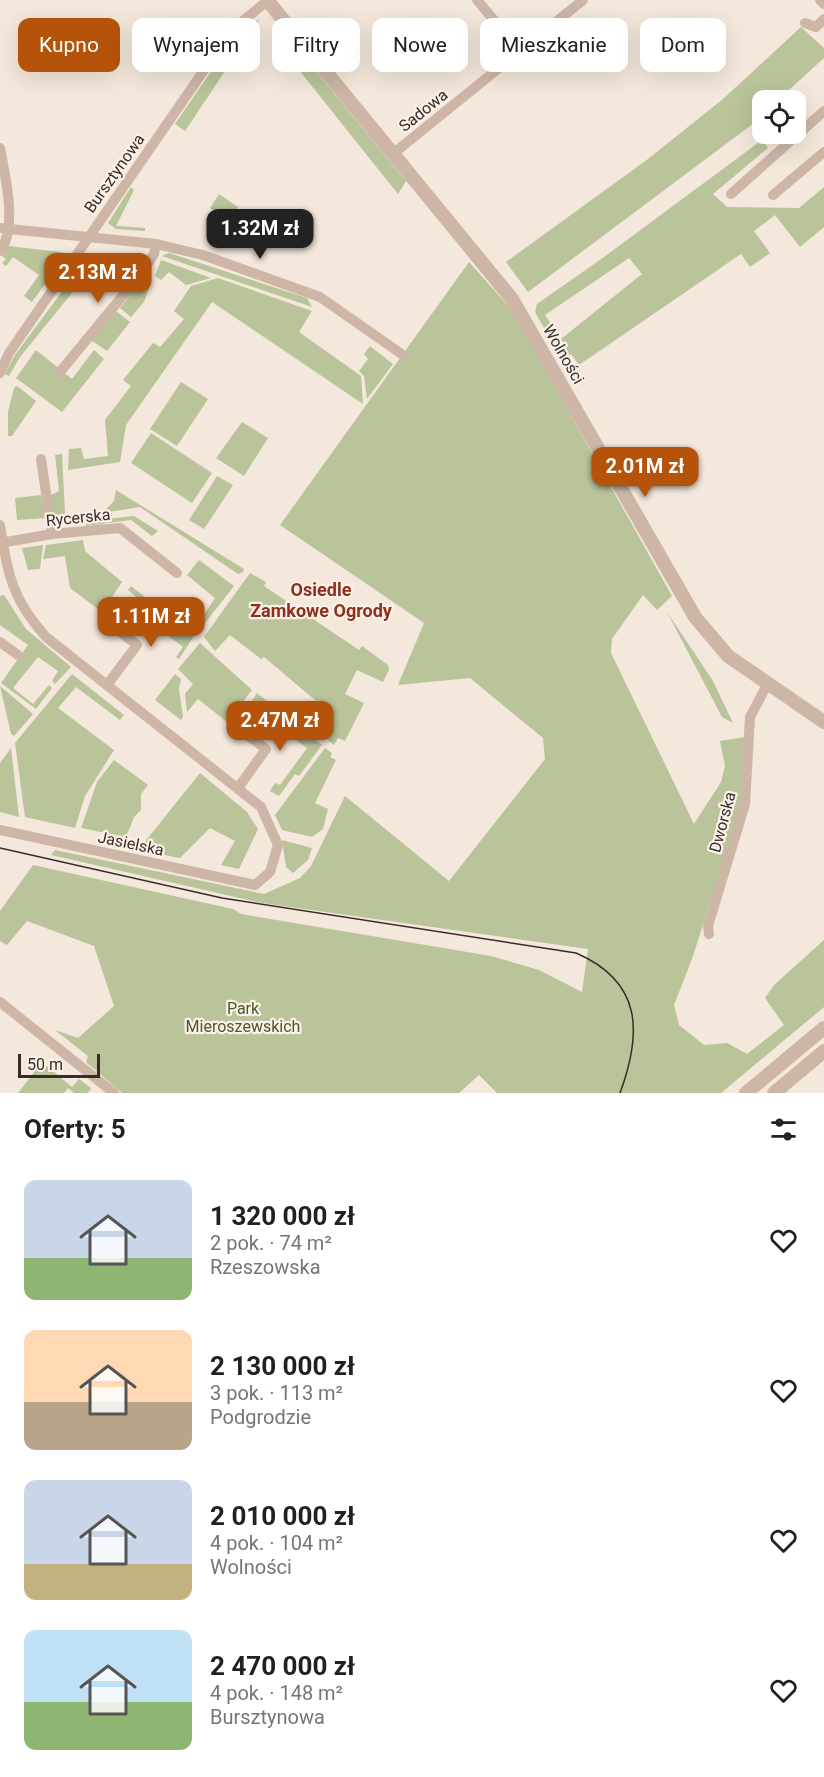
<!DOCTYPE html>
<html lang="pl">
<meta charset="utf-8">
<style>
:root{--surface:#fff;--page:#f6f6f6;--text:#202124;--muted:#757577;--accent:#b45309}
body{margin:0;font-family:Roboto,sans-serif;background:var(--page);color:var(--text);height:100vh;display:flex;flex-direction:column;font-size:22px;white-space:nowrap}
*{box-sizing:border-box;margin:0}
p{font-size:20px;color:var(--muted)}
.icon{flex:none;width:33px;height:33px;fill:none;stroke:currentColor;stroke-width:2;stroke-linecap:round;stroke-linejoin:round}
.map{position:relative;height:1093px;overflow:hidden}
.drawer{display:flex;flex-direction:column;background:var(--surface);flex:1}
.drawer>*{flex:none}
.guide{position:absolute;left:18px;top:18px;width:789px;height:54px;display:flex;gap:12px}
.fabs{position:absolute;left:752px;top:90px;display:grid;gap:12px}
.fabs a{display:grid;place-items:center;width:54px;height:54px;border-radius:12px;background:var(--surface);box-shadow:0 6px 24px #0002;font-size:30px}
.scale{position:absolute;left:18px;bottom:15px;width:82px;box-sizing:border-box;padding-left:6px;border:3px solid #392c28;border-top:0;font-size:16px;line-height:21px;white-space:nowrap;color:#392c28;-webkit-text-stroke:4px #fbf1e8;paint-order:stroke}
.price{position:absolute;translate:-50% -51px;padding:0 14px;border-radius:12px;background:var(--accent);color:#fff;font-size:20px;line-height:39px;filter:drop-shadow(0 2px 3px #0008)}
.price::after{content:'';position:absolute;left:50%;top:36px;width:18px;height:14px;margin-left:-9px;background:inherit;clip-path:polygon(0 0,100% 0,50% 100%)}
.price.current{background:#222;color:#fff}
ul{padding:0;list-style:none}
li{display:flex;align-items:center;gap:18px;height:150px;padding:0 24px}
li span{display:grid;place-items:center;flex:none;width:168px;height:120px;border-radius:12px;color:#555}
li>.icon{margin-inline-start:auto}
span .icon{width:72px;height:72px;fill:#fffc;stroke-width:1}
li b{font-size:26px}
h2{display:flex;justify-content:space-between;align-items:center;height:72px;padding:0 24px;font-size:26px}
.pill{padding:0 21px;border-radius:12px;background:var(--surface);box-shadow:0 6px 24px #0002;font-size:21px;line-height:54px}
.pill.current{background:var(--accent);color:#fff}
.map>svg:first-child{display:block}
</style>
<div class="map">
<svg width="824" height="1093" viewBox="0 0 824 1093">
<rect width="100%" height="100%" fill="#f4e7db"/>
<g fill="#b9c49a">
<path d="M 259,20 L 185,131 L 175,124 C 189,105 241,23 259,20 Z"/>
<polygon points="801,27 824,48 824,58 778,100 762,100 762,116 754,123 528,292 506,262 648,159 723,99"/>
<polygon points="296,47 406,181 398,194 287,55"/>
<polygon points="762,140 768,148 713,194 727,207 799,208 824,187 824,227 800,247 775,215 754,231 770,253 750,267 741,254 579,365 571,354 561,359 548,335 554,332 567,349 561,339 642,274 629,258 545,315 551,324 544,328 535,312 537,304 604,257"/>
<polygon points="131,187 134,190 116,226 145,228 145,231 116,229 108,223"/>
<polygon points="219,194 238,207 229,221 210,208"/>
<polygon points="8,246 61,252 65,257 32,302 24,296 39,275 13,257 6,266 2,263 6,259 2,256"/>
<polygon points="169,253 307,298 312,307 162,256"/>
<polygon points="161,260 211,278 186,285 169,272 161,280 155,276"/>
<polygon points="84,262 93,267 20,357 9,376 5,374 15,355"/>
<polygon points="469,262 512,310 672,596 657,610 643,595 612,639 611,653 694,824 721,782 725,766 720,741 745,737 742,803 692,959 674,1005 679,1025 704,1045 727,1043 747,1054 784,1025 765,998 774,985 824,940 824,1007 721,1093 497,1093 479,1075 459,1093 122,1093 86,1062 88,1056 55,1030 78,1038 114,1006 94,946 27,921 7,945 0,941 0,911 33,865 233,909 241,914 491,956 539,970 582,992 588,949 262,903 51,855 55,850 264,894 300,878 311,866 345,796 449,881 545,759 543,738 470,678 398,685 424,623 280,525"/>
<polygon points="218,278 312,311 299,332 361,376 363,404 212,302 126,425 120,462 68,470 69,449 81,448 84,459 108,456 105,420 131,386 123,380 153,343 160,347 184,319 174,311 191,286"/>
<polygon points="143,279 151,282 144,302 131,317 120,308"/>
<polygon points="116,311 130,322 107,351 91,340"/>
<polygon points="370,346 393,364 367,399 364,376 359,371 368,359 364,354"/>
<polygon points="36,350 72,379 94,350 104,359 62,412 16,378"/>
<polygon points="181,382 208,399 177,446 150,429"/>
<polygon points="17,386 36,401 12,436 8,436 8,412 14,388"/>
<polygon points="242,422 268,438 244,476 216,458"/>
<polygon points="151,433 212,473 192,503 131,463"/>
<polygon points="62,454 65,514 53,517 49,496 59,491 55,455"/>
<polygon points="217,476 233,485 204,529 189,520"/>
<polygon points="116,490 244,569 243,572 238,574 140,507 102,513 114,501"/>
<polygon points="41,495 46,518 17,520 15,498"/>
<polygon points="134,516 158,531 152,536 131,520 86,526 86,521"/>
<polygon points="83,540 85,551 122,582 102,612 70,588 65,556 43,559 46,545"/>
<polygon points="43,545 40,569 28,570 22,548"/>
<polygon points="199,560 234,586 198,632 183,620 190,610 202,618 215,598 187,575"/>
<polygon points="250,573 266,582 264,586 359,650 362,646 388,665 389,670 383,682 357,670 345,694 364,703 345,741 338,738 334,745 316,730 328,711 264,657 261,659 230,635 215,651 204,637"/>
<polygon points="131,586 194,636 179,659 176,657 183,647 162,631 155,638 144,629 141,632 113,609 118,602 133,613 142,602 128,590"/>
<polygon points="4,595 26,629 71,667 55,684 52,681 58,671 38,657 13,688 33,704 49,685 52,688 36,709 1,683 28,645 0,625 0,596"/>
<polygon points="667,612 713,681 733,723 722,717"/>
<polygon points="200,643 252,690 227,722 198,699 187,712 185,694 193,684 178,669"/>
<polygon points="72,674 124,715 120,720 76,687 58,708 114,750 85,796 75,828 25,817 15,743"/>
<polygon points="175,674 181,679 179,689 183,717 181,720 155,700"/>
<polygon points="0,686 33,714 14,736 11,734"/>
<polygon points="257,693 322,745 299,776 295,774 279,796 270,791 275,783 280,785 307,748 289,735 282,745 242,715"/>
<polygon points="11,748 19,817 0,812 0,763"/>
<polygon points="325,748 332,753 330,757 336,760 315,803 328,809 323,829 312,837 282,830 275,815"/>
<polygon points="114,760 148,785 141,794 141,810 134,817 126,837 81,828 97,782"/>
<polygon points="200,773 247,812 258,829 239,869 221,865 235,841 210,828 180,858 159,854 143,844"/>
<polygon points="282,840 312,848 308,860 293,873 286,867"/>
<polygon points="42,1062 72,1087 79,1079 91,1088 88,1093 74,1093 68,1088 64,1093 18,1093"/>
</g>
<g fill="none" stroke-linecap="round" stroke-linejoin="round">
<g stroke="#cdb6a6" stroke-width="10">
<polyline points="477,0 520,51"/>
<polyline points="820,0 824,4"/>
<polyline points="805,23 816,27 824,19"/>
<path d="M 0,148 C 5,175 18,228 0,251"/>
<polyline points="394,153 583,0"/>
<polyline points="731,194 824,111"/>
<polyline points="773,195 824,152"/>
<polyline points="0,228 156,244 203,255 320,297 403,355"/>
<polyline points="60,372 143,271 154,254 156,244"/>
<polyline points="0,373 9,353 231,31 267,1"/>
<polyline points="41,459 52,534"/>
<path d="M 0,525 C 8,574 11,598 46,637 L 261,807 L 278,845 L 270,872 L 255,885 L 0,830"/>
<polyline points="0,543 52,534 120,528 177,573"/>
<polyline points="106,620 137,645 107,685"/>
<polyline points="0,642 18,655"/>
<polyline points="235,726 266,749 238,788"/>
<polyline points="709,934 708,926 745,804 750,717 768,683"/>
<polyline points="0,1002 114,1093"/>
</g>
<g stroke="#cdb6a6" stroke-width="14">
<polyline points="267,0 512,299 695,617 728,656 824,722"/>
<polyline points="746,1093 824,1028"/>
<polyline points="774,1093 824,1051"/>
</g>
<path stroke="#392c28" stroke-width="1.5" d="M 0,848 L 222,898 L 576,953 C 643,982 642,1033 620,1093"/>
</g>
<g text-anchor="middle" stroke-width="4.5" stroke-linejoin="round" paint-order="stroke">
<g font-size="16" fill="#392c28" stroke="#fbf1e8">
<text transform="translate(423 110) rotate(-39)" y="6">Sadowa</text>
<text transform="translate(114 173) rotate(-55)" y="6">Bursztynowa</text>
<text transform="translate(564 354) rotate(60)" y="6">Wolności</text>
<text transform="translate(78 517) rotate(-6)" y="6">Rycerska</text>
<text transform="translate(722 822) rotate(-75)" y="6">Dworska</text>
<text transform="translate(131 843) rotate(12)" y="6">Jasielska</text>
</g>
<g font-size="16" fill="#4b5929" stroke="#fbf1e8">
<text x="243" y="1014">Park<tspan x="243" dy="18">Mieroszewskich</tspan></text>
</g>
<g font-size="18" font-weight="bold" fill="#8f2e1a" stroke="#fbf1e8">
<text x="321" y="596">Osiedle<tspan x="321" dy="21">Zamkowe Ogrody</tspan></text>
</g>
</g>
</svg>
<div class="fabs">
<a><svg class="icon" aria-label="locate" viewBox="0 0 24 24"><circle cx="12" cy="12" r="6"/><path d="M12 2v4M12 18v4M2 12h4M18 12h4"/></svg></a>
</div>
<div class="scale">50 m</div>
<b class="price current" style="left:260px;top:260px">1.32M zł</b>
<b class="price" style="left:98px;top:304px">2.13M zł</b>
<b class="price" style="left:645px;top:498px">2.01M zł</b>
<b class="price" style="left:151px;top:648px">1.11M zł</b>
<b class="price" style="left:280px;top:752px">2.47M zł</b>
<div class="guide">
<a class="pill current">Kupno</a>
<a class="pill">Wynajem</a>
<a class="pill">Filtry</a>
<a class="pill">Nowe</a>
<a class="pill">Mieszkanie</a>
<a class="pill">Dom</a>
</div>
</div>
<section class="drawer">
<h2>Oferty: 5<svg class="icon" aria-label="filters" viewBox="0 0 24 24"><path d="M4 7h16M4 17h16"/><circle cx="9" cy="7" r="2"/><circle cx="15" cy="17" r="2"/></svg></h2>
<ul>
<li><span style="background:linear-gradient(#c9d6e8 65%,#8fb573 0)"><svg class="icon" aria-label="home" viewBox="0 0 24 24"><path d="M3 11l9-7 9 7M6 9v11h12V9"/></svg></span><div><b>1 320 000 zł</b><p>2 pok. · 74 m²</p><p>Rzeszowska</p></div><svg class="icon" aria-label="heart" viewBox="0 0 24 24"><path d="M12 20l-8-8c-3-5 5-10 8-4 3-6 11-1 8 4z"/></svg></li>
<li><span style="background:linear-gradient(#ffd9b3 60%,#b9a48a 0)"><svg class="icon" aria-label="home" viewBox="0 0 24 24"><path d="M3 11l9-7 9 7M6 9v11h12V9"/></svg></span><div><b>2 130 000 zł</b><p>3 pok. · 113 m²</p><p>Podgrodzie</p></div><svg class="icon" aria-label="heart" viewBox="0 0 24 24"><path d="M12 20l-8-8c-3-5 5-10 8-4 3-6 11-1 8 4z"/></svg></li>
<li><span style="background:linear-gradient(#c9d6e8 70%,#c2b280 0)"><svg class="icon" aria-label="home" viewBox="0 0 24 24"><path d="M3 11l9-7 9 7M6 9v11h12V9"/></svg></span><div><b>2 010 000 zł</b><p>4 pok. · 104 m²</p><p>Wolności</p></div><svg class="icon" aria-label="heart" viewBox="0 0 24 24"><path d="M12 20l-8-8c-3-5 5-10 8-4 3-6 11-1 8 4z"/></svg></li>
<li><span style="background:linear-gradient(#bfe0f5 60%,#8fb573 0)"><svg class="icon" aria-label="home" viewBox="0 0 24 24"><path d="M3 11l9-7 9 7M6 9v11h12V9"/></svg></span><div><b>2 470 000 zł</b><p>4 pok. · 148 m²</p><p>Bursztynowa</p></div><svg class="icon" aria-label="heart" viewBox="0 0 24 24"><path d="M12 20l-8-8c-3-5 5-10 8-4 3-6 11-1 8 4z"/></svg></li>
</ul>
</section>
